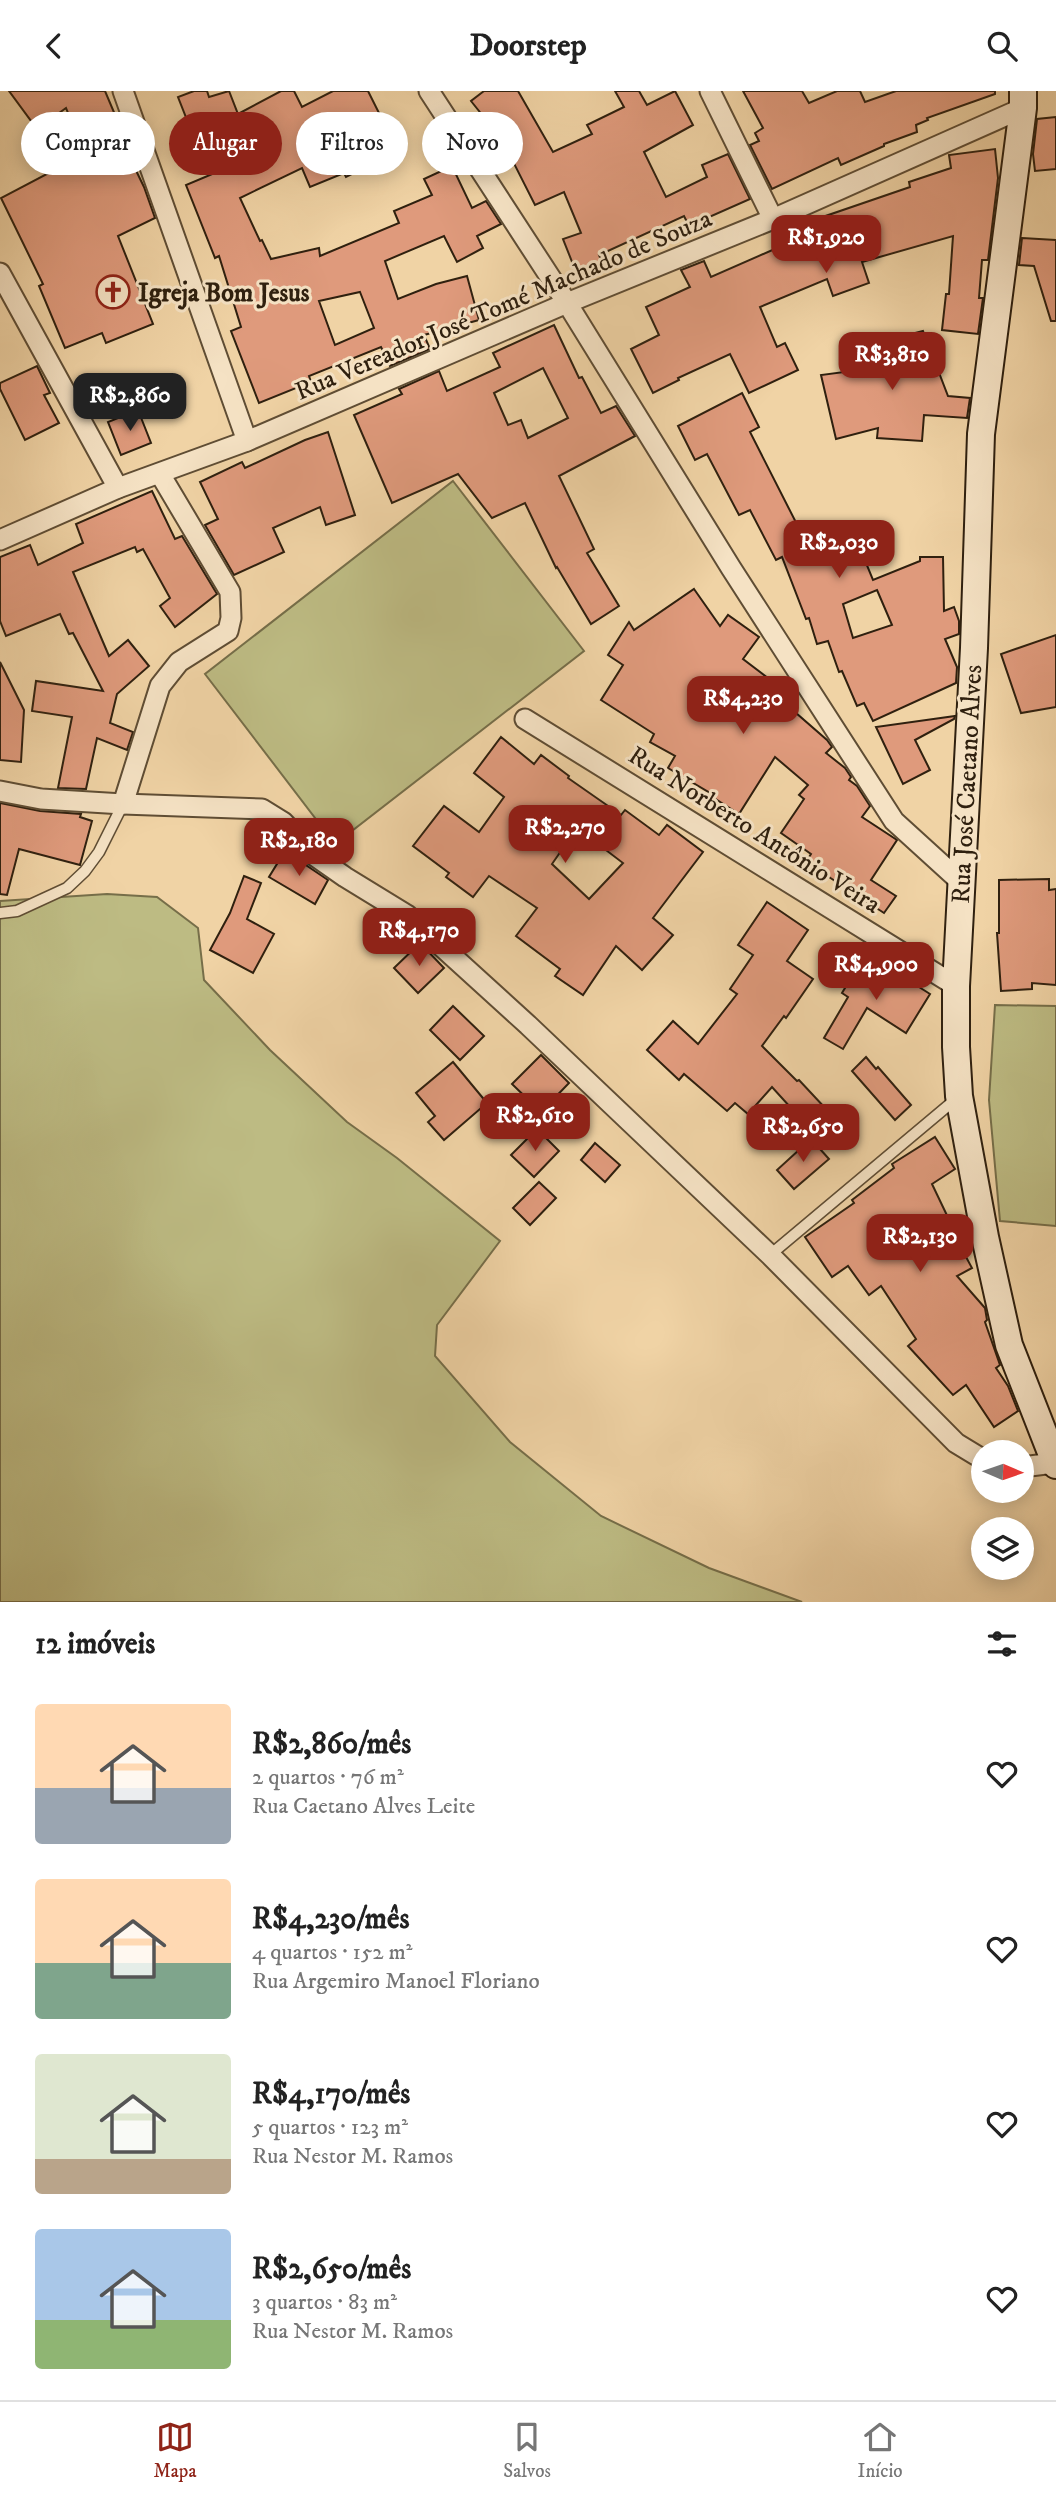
<!DOCTYPE html>
<html lang="pt">
<meta charset="utf-8">
<style>
:root{--surface:#fff;--page:#f2f2f2;--text:#222;--muted:#767676;--line:#e0e0e0;--accent:#8f2418}
body{margin:0;font-family:"IM FELL DW Pica",serif;background:var(--page);color:var(--text);height:100vh;display:flex;flex-direction:column;font-size:26px;white-space:nowrap}
*{box-sizing:border-box;margin:0}
p{font-size:23px;color:var(--muted)}
.icon{flex:none;width:38px;height:38px;fill:none;stroke:currentColor;stroke-width:2;stroke-linecap:round;stroke-linejoin:round}
.map{position:relative;height:1511px;overflow:hidden}
.details{display:flex;flex-direction:column;background:var(--surface);flex:1}
.details>*{flex:none}
.guide{position:absolute;left:21px;top:21px;width:700px;height:63px;display:flex;gap:14px}
.needle{width:46px;rotate:92deg}
.controls{position:absolute;left:971px;top:1349px;display:grid;gap:14px}
.controls a{display:grid;place-items:center;width:63px;height:63px;border-radius:50%;background:var(--surface);box-shadow:0 4px 18px #0003;font-size:35px}
.price{position:absolute;translate:-50% -60px;padding:0 16px;border-radius:14px;background:var(--accent);color:#fff;font-size:23px;line-height:46px;filter:drop-shadow(0 2px 4px #0008)}
.price::after{content:'';position:absolute;left:50%;top:42px;width:21px;height:16px;margin-left:-10px;background:inherit;clip-path:polygon(0 0,100% 0,50% 100%)}
.price.active{background:#222;color:#fff}
ul{padding:0;list-style:none}
li{display:flex;align-items:center;gap:21px;height:175px;padding:0 35px}
li span{display:grid;place-items:center;flex:none;width:196px;height:140px;border-radius:7px;color:#555}
li>.icon{margin-inline-start:auto}
span .icon{width:84px;height:84px;fill:#fffc;stroke-width:1}
li b{font-size:30px}
h2{display:flex;justify-content:space-between;align-items:center;height:84px;padding:0 35px;font-size:30px}
.chip{padding:0 24px;border-radius:32px;background:var(--surface);box-shadow:0 4px 18px #0003;font-size:24px;line-height:63px}
.chip.active{background:var(--accent);color:#fff}
header{display:flex;justify-content:space-between;align-items:center;height:91px;padding:0 35px;background:var(--surface);font-size:32px;font-weight:700}
.dock{display:flex;justify-content:space-around;align-items:center;height:98px;border-top:2px solid var(--line);background:var(--surface);font-size:19px;color:var(--muted)}
.dock a{display:grid;justify-items:center;gap:4px}
.dock .active{color:var(--accent)}
.map>svg:first-child{display:block}
</style>
<header><svg class="icon" aria-label="back" viewBox="0 0 24 24"><path d="M15 5l-7 7 7 7"/></svg>Doorstep<svg class="icon" aria-label="search" viewBox="0 0 24 24"><circle cx="10" cy="10" r="6"/><path d="M15 15l6 6"/></svg></header>
<div class="map">
<svg width="1056" height="1511" viewBox="0 0 1056 1511">
<rect width="100%" height="100%" fill="#f0d3a5"/>
<filter id="stains"><feTurbulence type="fractalNoise" baseFrequency=".00286" numOctaves="4"/><feColorMatrix values="0 0 0 0 .2 0 0 0 0 .09 0 0 0 0 .02 0 0 0 .5 -.17"/></filter>
<radialGradient id="worn" r=".72"><stop offset=".6" stop-color="#630" stop-opacity="0"/><stop offset="1" stop-color="#630" stop-opacity=".3"/></radialGradient>
<g fill="#bdbb83" stroke="#766e49" stroke-width="2">
<polygon points="453,390 584,560 335,753 205,583"/>
<polygon points="107,803 157,806 198,837 204,889 270,959 347,1031 397,1067 500,1150 437,1234 435,1265 510,1351 601,1425 709,1477 802,1511 0,1511 0,810"/>
<polygon points="995,914 1056,915 1056,1135 1000,1130 989,1009"/>
</g>
<g fill="#df9a7c" stroke="#2f200f" stroke-width="2" fill-rule="evenodd">
<polygon points="9,0 105,0 132,64 129,65 144,96 155,127 118,145 153,233 106,252 102,242 65,257 39,195 43,193 1,107 85,63 66,17 37,38"/>
<path d="M 194,0 L 207,0 L 209,6 L 229,0 L 238,23 L 281,0 L 294,0 L 302,16 L 333,0 L 368,0 L 398,60 L 346,86 L 344,82 L 310,96 L 302,77 L 240,107 L 260,150 L 262,149 L 271,168 L 319,157 L 320,165 L 399,132 L 394,120 L 432,104 L 424,88 L 452,75 L 472,117 L 486,110 L 501,133 L 477,145 L 483,157 L 457,171 L 444,145 L 385,170 L 398,208 L 436,193 L 467,185 L 479,229 L 424,244 L 430,258 L 390,275 L 381,256 L 309,285 L 311,291 L 259,312 L 231,240 L 241,236 L 219,165 L 215,167 L 186,94 L 229,76 L 204,29 L 189,34 L 178,6 ZM 360,201 L 374,237 L 335,254 L 319,210 Z"/>
<polygon points="484,0 518,0 553,61 592,43 587,34 624,16 615,0 639,0 647,14 675,0 693,34 644,61 666,106 707,86 702,74 728,63 750,108 689,135 684,125 599,164 604,176 578,186 563,148 581,142 564,101 535,114 494,33 491,35 471,10"/>
<polygon points="743,0 802,0 809,12 837,0 860,0 865,11 896,0 995,0 995,3 927,27 928,29 916,34 917,41 884,53 884,55 841,74 838,67 772,98 750,54 759,50 755,42 763,37"/>
<polygon points="1056,26 1056,78 1035,80 1033,63 1037,28"/>
<polygon points="995,58 998,87 988,169 982,169 979,207 983,207 978,243 942,239 946,203 949,203 953,145 862,171 869,192 833,205 827,188 760,216 777,256 785,252 798,279 749,302 730,263 678,287 679,289 653,302 631,258 659,244 646,216 690,196 681,179 704,170 711,186 811,142 808,131 910,96 909,91 951,77 949,64"/>
<polygon points="1022,147 1056,149 1056,230 1051,230 1034,175 1019,174"/>
<path d="M 554,234 L 579,287 L 582,286 L 601,322 L 616,315 L 635,345 L 559,385 L 594,458 L 587,462 L 619,515 L 591,533 L 557,476 L 556,477 L 525,412 L 492,427 L 458,383 L 392,412 L 354,324 L 402,303 L 399,298 L 439,280 L 447,300 L 500,276 L 493,262 ZM 543,277 L 568,327 L 528,347 L 521,329 L 508,334 L 494,302 Z"/>
<polygon points="923,240 948,305 970,307 967,327 924,324 922,350 877,347 878,337 836,348 821,284 875,277 869,254"/>
<polygon points="37,275 50,302 44,304 59,332 25,349 0,298 0,292"/>
<path d="M 742,302 L 759,336 L 750,341 L 811,461 L 822,456 L 825,464 L 857,450 L 873,489 L 920,470 L 920,466 L 943,466 L 944,520 L 954,516 L 959,530 L 959,543 L 945,548 L 957,576 L 956,592 L 873,630 L 864,612 L 857,615 L 842,580 L 839,581 L 828,550 L 817,553 L 809,527 L 806,528 L 782,466 L 776,469 L 750,419 L 739,424 L 707,363 L 695,369 L 678,335 ZM 877,499 L 892,534 L 853,547 L 843,513 Z"/>
<polygon points="138,319 151,352 121,364 108,331"/>
<polygon points="328,341 355,424 326,434 320,416 273,437 284,461 234,484 205,434 218,428 200,391 242,371 245,377 305,349"/>
<polygon points="152,400 175,448 182,445 217,503 175,536 160,515 170,507 143,458 137,461 135,456 73,481 109,565 128,549 149,575 117,603 110,632 133,641 127,659 97,647 86,698 58,697 72,626 32,620 36,590 103,600 73,542 69,543 60,523 6,545 0,530 0,466 30,454 38,474 83,452 76,433"/>
<polygon points="694,498 720,535 728,524 759,546 743,568 777,594 772,601 827,649 832,656 826,662 845,677 851,686 849,689 857,695 870,715 862,726 897,749 871,789 896,805 884,822 806,771 811,763 781,742 804,708 799,704 808,694 775,666 739,723 714,707 715,705 668,677 675,665 650,651 654,643 601,609 623,574 608,564 629,531 634,539"/>
<polygon points="1056,544 1056,616 1021,622 1001,563"/>
<polygon points="0,571 24,619 21,671 0,669"/>
<polygon points="955,625 954,628 915,649 930,679 903,693 876,636"/>
<path d="M 501,646 L 534,673 L 541,664 L 569,685 L 568,687 L 621,724 L 625,719 L 659,744 L 667,734 L 703,761 L 653,827 L 673,844 L 642,879 L 616,855 L 583,904 L 555,885 L 560,878 L 516,845 L 537,817 L 489,785 L 473,806 L 446,786 L 449,782 L 413,755 L 444,715 L 479,741 L 504,706 L 474,682 ZM 577,737 L 623,772 L 589,808 L 552,773 Z"/>
<polygon points="0,712 40,720 81,723 80,726 92,730 80,774 19,758 7,804 0,803"/>
<polygon points="285,760 328,789 315,813 269,786"/>
<polygon points="244,785 261,792 247,828 274,843 253,882 210,859 230,822"/>
<polygon points="1049,788 1049,799 1056,798 1056,894 1032,892 1032,898 1001,900 997,842 999,842 999,789"/>
<polygon points="767,811 808,839 787,870 813,888 786,927 784,925 762,955 797,990 799,989 840,1033 821,1050 772,996 748,1023 735,1012 727,1020 684,983 679,989 647,959 673,930 698,953 737,903 730,898 753,864 738,854"/>
<polygon points="420,852 444,877 418,902 394,877"/>
<polygon points="862,869 892,889 897,882 930,903 906,942 867,917 843,958 824,947 848,906 842,902"/>
<polygon points="453,915 484,945 460,969 430,939"/>
<polygon points="541,964 569,992 541,1021 512,993"/>
<polygon points="866,966 876,978 878,976 911,1014 895,1029 852,980"/>
<polygon points="453,971 487,1012 444,1049 428,1031 435,1025 416,1002"/>
<polygon points="537,1038 559,1060 534,1086 511,1064"/>
<polygon points="935,1046 955,1078 932,1093 954,1139 952,1140 972,1177 957,1185 985,1217 987,1229 985,1231 1000,1274 996,1277 1008,1295 1018,1320 994,1336 966,1294 953,1304 908,1255 916,1248 881,1195 869,1204 848,1175 832,1186 805,1146 854,1112 852,1109 894,1077 892,1073"/>
<polygon points="811,1048 829,1068 794,1098 777,1079"/>
<polygon points="595,1052 620,1074 605,1091 581,1069"/>
<polygon points="539,1091 556,1107 530,1134 513,1117"/>
</g>
<g fill="none" stroke-linecap="round" stroke-linejoin="round">
<defs>
<g id="lane">
<polyline points="0,822 17,820 67,797 85,780 99,761 123,713"/>
<polyline points="770,1164 956,1008"/>
</g>
<g id="street">
<polyline points="123,0 247,350"/>
<polyline points="429,0 567,212 731,477 894,730 961,791"/>
<polyline points="710,0 773,128"/>
<polyline points="0,182 118,397"/>
<polyline points="0,449 118,397 247,350 567,212 773,128 1023,17"/>
<polyline points="525,628 956,895"/>
<polyline points="0,700 41,708 123,713 262,718 283,731 315,765 345,786 407,824 528,934 770,1164 956,1352 984,1369"/>
<polyline points="123,713 160,595 179,571 228,540 231,527 230,501 160,383"/>
<polyline points="1022,1376 1054,1372"/>
</g>
<polyline id="secondary" points="1023,0 1023,17 981,343 974,557 956,895 956,956 959,1005 985,1146 1009,1254 1056,1374"/>
</defs>
<use href="#lane" stroke="#5f4d34" stroke-width="13"/>
<use href="#street" stroke="#5f4d34" stroke-width="23"/>
<use href="#secondary" stroke="#2f200f" stroke-width="30"/>
<use href="#lane" stroke="#f5e2c4" stroke-width="10"/>
<use href="#street" stroke="#f5e2c4" stroke-width="19"/>
<use href="#secondary" stroke="#f5e2c4" stroke-width="26"/>
</g>
<defs>
<symbol id="church-ring" viewBox="-11 -11 22 22"><circle r="9.5" fill="#f5e2c4" stroke="#8f2418" stroke-width="1.5"/><path d="M-1.2-6h2.4v3.5h3.3v2.4h-3.3V6h-2.4V-.1h-3.3v-2.4h3.3Z" fill="#8f2418"/></symbol>
</defs>
<g fill-rule="evenodd">
<use href="#church-ring" x="94" y="182" width="38" height="38"/>
</g>
<g text-anchor="middle" stroke-width="6" stroke-linejoin="round" paint-order="stroke">
<g font-size="26" font-weight="bold" fill="#2f200f" stroke="#f5e2c4" text-anchor="start">
<text x="138" y="210">Igreja Bom Jesus</text>
</g>
<g font-size="26" fill="#2f200f" stroke="#f5e2c4">
<text transform="translate(503 213) rotate(-23)" y="9">Rua Vereador José Tomé Machado de Souza</text>
<text transform="translate(966 693) rotate(-87)" y="9">Rua José Caetano Alves</text>
<text transform="translate(755 738) rotate(32)" y="9">Rua Norberto Antônio Veira</text>
</g>
</g>
<rect width="100%" height="100%" filter="url(#stains)"/>
<rect width="100%" height="100%" fill="url(#worn)"/>
</svg>
<div class="controls">
<a><svg class="needle" viewBox="-14 -14 28 28"><path d="M0-13l5 13h-10z" fill="#e53935"/><path d="M0 13l5-13h-10z" fill="#767676"/></svg></a>
<a><svg class="icon" aria-label="layers" viewBox="0 0 24 24"><path d="M12 4l9 5-9 5-9-5zM3 14l9 5 9-5"/></svg></a>
</div>
<b class="price" style="left:826px;top:184px">R$1,920</b>
<b class="price" style="left:892px;top:301px">R$3,810</b>
<b class="price active" style="left:130px;top:342px">R$2,860</b>
<b class="price" style="left:839px;top:489px">R$2,030</b>
<b class="price" style="left:743px;top:645px">R$4,230</b>
<b class="price" style="left:565px;top:774px">R$2,270</b>
<b class="price" style="left:299px;top:787px">R$2,180</b>
<b class="price" style="left:419px;top:877px">R$4,170</b>
<b class="price" style="left:876px;top:911px">R$4,900</b>
<b class="price" style="left:535px;top:1062px">R$2,610</b>
<b class="price" style="left:803px;top:1073px">R$2,650</b>
<b class="price" style="left:920px;top:1183px">R$2,130</b>
<div class="guide">
<a class="chip">Comprar</a>
<a class="chip active">Alugar</a>
<a class="chip">Filtros</a>
<a class="chip">Novo</a>
</div>
</div>
<section class="details">
<h2>12 imóveis<svg class="icon" aria-label="filters" viewBox="0 0 24 24"><path d="M4 7h16M4 17h16"/><circle cx="9" cy="7" r="2"/><circle cx="15" cy="17" r="2"/></svg></h2>
<ul>
<li><span style="background:linear-gradient(#ffd9b3 60%,#9aa5b1 0)"><svg class="icon" aria-label="home" viewBox="0 0 24 24"><path d="M3 11l9-7 9 7M6 9v11h12V9"/></svg></span><div><b>R$2,860/mês</b><p>2 quartos · 76 m²</p><p>Rua Caetano Alves Leite</p></div><svg class="icon" aria-label="heart" viewBox="0 0 24 24"><path d="M12 20l-8-8c-3-5 5-10 8-4 3-6 11-1 8 4z"/></svg></li>
<li><span style="background:linear-gradient(#ffd9b3 60%,#7fa58c 0)"><svg class="icon" aria-label="home" viewBox="0 0 24 24"><path d="M3 11l9-7 9 7M6 9v11h12V9"/></svg></span><div><b>R$4,230/mês</b><p>4 quartos · 152 m²</p><p>Rua Argemiro Manoel Floriano</p></div><svg class="icon" aria-label="heart" viewBox="0 0 24 24"><path d="M12 20l-8-8c-3-5 5-10 8-4 3-6 11-1 8 4z"/></svg></li>
<li><span style="background:linear-gradient(#dfe7d0 75%,#b9a48a 0)"><svg class="icon" aria-label="home" viewBox="0 0 24 24"><path d="M3 11l9-7 9 7M6 9v11h12V9"/></svg></span><div><b>R$4,170/mês</b><p>5 quartos · 123 m²</p><p>Rua Nestor M. Ramos</p></div><svg class="icon" aria-label="heart" viewBox="0 0 24 24"><path d="M12 20l-8-8c-3-5 5-10 8-4 3-6 11-1 8 4z"/></svg></li>
<li><span style="background:linear-gradient(#a9c7e8 65%,#8fb573 0)"><svg class="icon" aria-label="home" viewBox="0 0 24 24"><path d="M3 11l9-7 9 7M6 9v11h12V9"/></svg></span><div><b>R$2,650/mês</b><p>3 quartos · 83 m²</p><p>Rua Nestor M. Ramos</p></div><svg class="icon" aria-label="heart" viewBox="0 0 24 24"><path d="M12 20l-8-8c-3-5 5-10 8-4 3-6 11-1 8 4z"/></svg></li>
</ul>
</section>
<nav class="dock">
<a class="active"><svg class="icon" aria-label="map" viewBox="0 0 24 24"><path d="M3 6l6-2 6 2 6-2v14l-6 2-6-2-6 2zM9 4v14M15 6v14"/></svg>Mapa</a>
<a><svg class="icon" aria-label="saved" viewBox="0 0 24 24"><path d="M7 4h10v16l-5-4-5 4z"/></svg>Salvos</a>
<a><svg class="icon" aria-label="home" viewBox="0 0 24 24"><path d="M3 11l9-7 9 7M6 9v11h12V9"/></svg>Início</a>
</nav>
